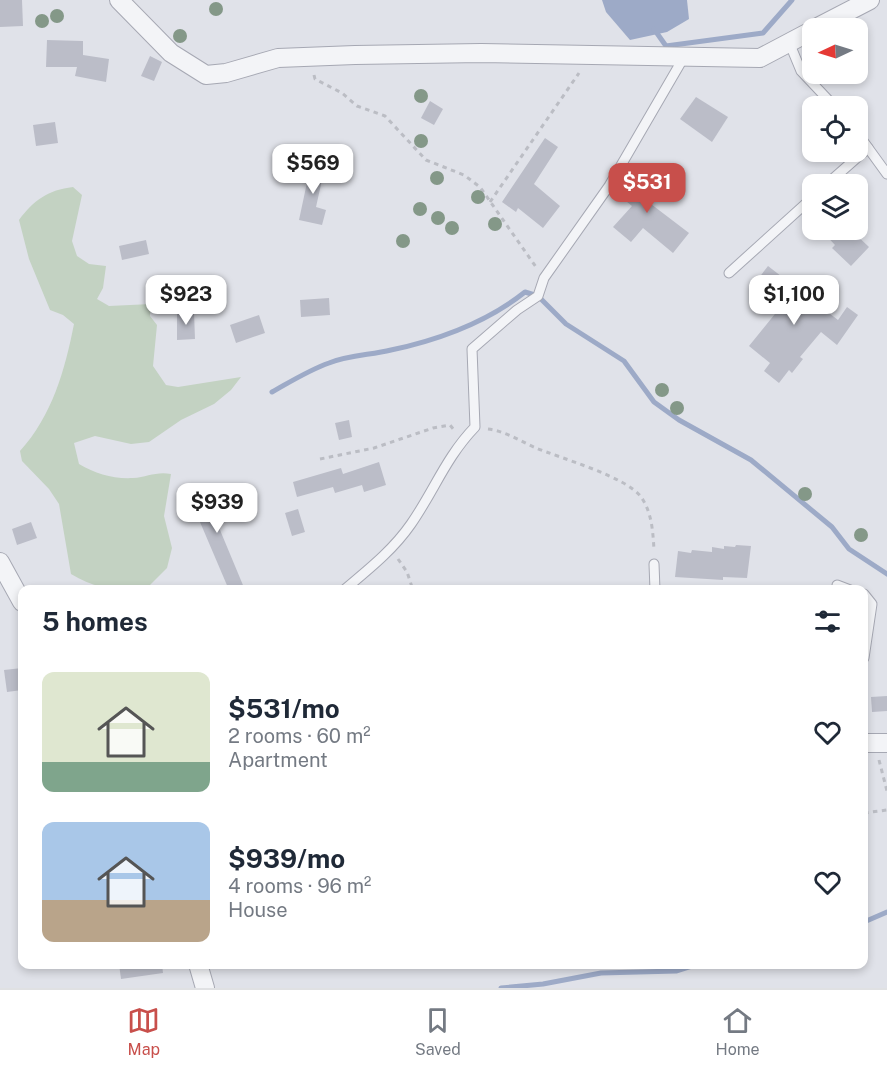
<!DOCTYPE html>
<meta charset="utf-8">
<style>
:root{--surface:#fff;--page:#f2f2f3;--text:#1f2937;--muted:#747a83;--line:#e0e1e3;--accent:#c84f4b}
body{margin:0;font-family:"Public Sans",sans-serif;background:var(--page);color:var(--text);height:100vh;display:flex;flex-direction:column;font-size:22px;white-space:nowrap}
*{box-sizing:border-box;margin:0}
p{font-size:20px;color:var(--muted)}
.icon{flex:none;width:33px;height:33px;fill:none;stroke:currentColor;stroke-width:2;stroke-linecap:round;stroke-linejoin:round}
.map{position:relative;flex:1;overflow:hidden}
.side{position:absolute;left:18px;top:585px;width:850px;height:384px;display:flex;flex-direction:column;background:var(--surface);border-radius:12px;box-shadow:0 3px 9px #0003}
.side>*{flex:none}
.needle{width:39px;rotate:266deg}
.tools{position:absolute;left:802px;top:18px;display:grid;gap:12px}
.tools a{display:grid;place-items:center;width:66px;height:66px;border-radius:12px;background:var(--surface);box-shadow:0 3px 9px #0003;font-size:30px}
.price{position:absolute;translate:-50% -51px;padding:0 14px;border-radius:12px;background:#fff;color:#222;font-size:20px;line-height:39px;filter:drop-shadow(0 2px 3px #0008)}
.price::after{content:'';position:absolute;left:50%;top:36px;width:18px;height:14px;margin-left:-9px;background:inherit;clip-path:polygon(0 0,100% 0,50% 100%)}
.price.active{background:var(--accent);color:#fff}
ul{padding:0;list-style:none}
li{display:flex;align-items:center;gap:18px;height:150px;padding:0 24px}
li span{display:grid;place-items:center;flex:none;width:168px;height:120px;border-radius:12px;color:#555}
li>.icon{margin-inline-start:auto}
span .icon{width:72px;height:72px;fill:#fffc;stroke-width:1}
li b{font-size:26px}
h2{display:flex;justify-content:space-between;align-items:center;height:72px;padding:0 24px;font-size:26px}
.dock{display:flex;justify-content:space-around;align-items:center;height:84px;border-top:2px solid var(--line);background:var(--surface);font-size:16px;color:var(--muted)}
.dock a{display:grid;justify-items:center;gap:3px}
.dock .active{color:var(--accent)}
.map>svg:first-child{display:block}
</style>
<div class="map">
<svg width="887" height="988" viewBox="0 0 887 988">
<rect width="100%" height="100%" fill="#e0e2e9"/>
<path fill="#c3d2c2" d="M 73,187 L 82,195 L 72,241 L 77,256 L 89,264 L 106,266 L 103,288 L 97,299 L 109,306 L 151,304 L 150,316 L 157,325 L 153,366 L 166,385 L 178,387 L 241,377 L 231,390 L 214,404 L 181,420 L 149,442 L 131,444 L 95,436 L 74,443 L 79,464 C 96,474 113,479 133,478 C 147,477 157,471 171,474 L 164,516 L 172,548 L 167,568 L 146,589 C 117,590 97,590 71,574 L 59,504 L 49,489 L 22,461 L 20,451 C 52,416 65,370 74,324 L 63,315 L 50,310 L 29,259 L 19,220 C 34,200 48,190 73,187 Z"/>
<polygon fill="#9daac7" points="602,0 687,0 689,19 667,32 630,40 606,12"/>
<g fill="none" stroke-linecap="round" stroke-linejoin="round">
<g stroke="#9daac7" stroke-width="5">
<polyline points="654,29 666,46 763,33 792,0"/>
<path d="M 272,392 C 290,382 309,370 329,363 C 349,355 371,355 391,350 C 438,340 487,322 525,292 L 538,296 L 566,324 L 624,361 L 654,402 L 679,420 L 751,460 L 832,527 L 849,549 L 887,574"/>
<polyline points="864,922 887,912"/>
<polyline points="501,988 543,984 601,973 676,971 698,964"/>
</g>
</g>
<g fill="#bbbdc8">
<polygon points="0,0 22,0 23,26 0,27"/>
<polygon points="47,40 83,41 83,55 109,59 106,82 75,76 77,67 46,67"/>
<polygon points="150,56 162,62 154,81 141,76"/>
<polygon points="696,97 728,117 712,142 680,119"/>
<polygon points="430,101 443,109 434,125 421,118"/>
<polygon points="55,122 58,143 36,146 33,125"/>
<polygon points="545,138 558,147 534,184 560,206 543,228 518,208 516,212 502,202"/>
<polygon points="312,159 326,162 316,207 326,210 322,225 299,220"/>
<polygon points="633,171 656,183 647,201 689,233 673,253 643,228 631,242 613,227 632,206 615,192"/>
<polygon points="821,230 851,230 869,247 851,266 832,248 835,245"/>
<polygon points="146,240 149,254 122,260 119,246"/>
<polygon points="768,266 838,320 847,307 858,315 837,345 821,332 800,357 803,359 792,373 789,370 779,383 764,371 770,363 749,346 783,304 755,283"/>
<polygon points="329,298 330,315 301,317 300,300"/>
<polygon points="177,312 194,312 195,339 177,340"/>
<polygon points="259,315 265,333 236,343 230,325"/>
<polygon points="349,420 352,437 339,440 335,423"/>
<polygon points="379,462 386,485 364,492 362,485 335,493 333,487 297,497 293,482 341,468 343,474"/>
<polygon points="217,486 226,514 215,518 245,590 229,590 200,522 191,493"/>
<polygon points="298,509 305,532 292,536 285,513"/>
<polygon points="31,522 37,538 17,545 12,529"/>
<polygon points="736,545 751,546 747,578 723,577 723,580 675,577 678,551 691,553 692,550 712,552 712,547 724,549 724,546 735,547"/>
<polygon points="22,668 22,690 7,692 4,670"/>
<polygon points="887,696 887,711 872,712 871,697"/>
<polygon points="119,964 162,964 163,973 121,979"/>
</g>
<g fill="none" stroke-linecap="round" stroke-linejoin="round">
<defs>
<g id="service">
<polyline points="789,42 801,71 834,106"/>
<polyline points="858,134 887,174"/>
<polyline points="827,184 868,148"/>
<polyline points="729,273 813,197"/>
<polyline points="654,564 655,590"/>
<polyline points="837,585 850,590"/>
<path d="M 344,590 C 369,569 393,550 411,524 C 434,491 446,457 475,427 L 472,349 L 517,310 L 538,296 L 544,278 L 609,186 L 684,57"/>
<polyline points="864,594 872,604 864,658"/>
</g>
<g id="minor">
<polyline points="119,0 171,53 206,75 226,73 278,58 355,55 481,53 760,58 813,30"/>
<polyline points="816,28 870,0"/>
<polyline points="0,562 22,602"/>
<polyline points="864,743 887,743"/>
<polyline points="198,964 205,988"/>
</g>
</defs>
<use href="#service" stroke="#a6a8b3" stroke-width="11"/>
<use href="#minor" stroke="#a6a8b3" stroke-width="20"/>
<g stroke="#bbbdc4" stroke-width="3" stroke-dasharray="4.5 4.5" stroke-linecap="butt">
<polyline points="314,75 315,79 342,93 357,106 385,116 426,160 464,175 480,187 536,267"/>
<polyline points="490,202 579,73"/>
<path d="M 488,429 C 505,431 520,441 536,448 C 560,458 627,477 641,497 C 652,512 653,533 654,550"/>
<polyline points="320,459 374,448 433,428 450,425 454,430"/>
<polyline points="398,559 407,572 413,590"/>
<polyline points="879,760 887,791"/>
<polyline points="864,813 887,810"/>
</g>
<use href="#service" stroke="#f3f4f7" stroke-width="9"/>
<use href="#minor" stroke="#f3f4f7" stroke-width="18"/>
</g>
<g fill="#849888">
<circle cx="216" cy="9" r="7"/>
<circle cx="57" cy="16" r="7"/>
<circle cx="42" cy="21" r="7"/>
<circle cx="180" cy="36" r="7"/>
<circle cx="421" cy="96" r="7"/>
<circle cx="421" cy="141" r="7"/>
<circle cx="437" cy="178" r="7"/>
<circle cx="478" cy="197" r="7"/>
<circle cx="420" cy="209" r="7"/>
<circle cx="438" cy="218" r="7"/>
<circle cx="495" cy="224" r="7"/>
<circle cx="452" cy="228" r="7"/>
<circle cx="403" cy="241" r="7"/>
<circle cx="662" cy="390" r="7"/>
<circle cx="677" cy="408" r="7"/>
<circle cx="805" cy="494" r="7"/>
<circle cx="861" cy="535" r="7"/>
</g>
</svg>
<div class="tools">
<a><svg class="needle" viewBox="-14 -14 28 28"><path d="M0-13l5 13h-10z" fill="#e53935"/><path d="M0 13l5-13h-10z" fill="#747a83"/></svg></a>
<a><svg class="icon" aria-label="locate" viewBox="0 0 24 24"><circle cx="12" cy="12" r="6"/><path d="M12 2v4M12 18v4M2 12h4M18 12h4"/></svg></a>
<a><svg class="icon" aria-label="layers" viewBox="0 0 24 24"><path d="M12 4l9 5-9 5-9-5zM3 14l9 5 9-5"/></svg></a>
</div>
<b class="price" style="left:313px;top:195px">$569</b>
<b class="price active" style="left:647px;top:214px">$531</b>
<b class="price" style="left:186px;top:326px">$923</b>
<b class="price" style="left:794px;top:326px">$1,100</b>
<b class="price" style="left:217px;top:534px">$939</b>
<section class="side">
<h2>5 homes<svg class="icon" aria-label="filters" viewBox="0 0 24 24"><path d="M4 7h16M4 17h16"/><circle cx="9" cy="7" r="2"/><circle cx="15" cy="17" r="2"/></svg></h2>
<ul>
<li><span style="background:linear-gradient(#dfe7d0 75%,#7fa58c 0)"><svg class="icon" aria-label="home" viewBox="0 0 24 24"><path d="M3 11l9-7 9 7M6 9v11h12V9"/></svg></span><div><b>$531/mo</b><p>2 rooms · 60 m²</p><p>Apartment</p></div><svg class="icon" aria-label="heart" viewBox="0 0 24 24"><path d="M12 20l-8-8c-3-5 5-10 8-4 3-6 11-1 8 4z"/></svg></li>
<li><span style="background:linear-gradient(#a9c7e8 65%,#b9a48a 0)"><svg class="icon" aria-label="home" viewBox="0 0 24 24"><path d="M3 11l9-7 9 7M6 9v11h12V9"/></svg></span><div><b>$939/mo</b><p>4 rooms · 96 m²</p><p>House</p></div><svg class="icon" aria-label="heart" viewBox="0 0 24 24"><path d="M12 20l-8-8c-3-5 5-10 8-4 3-6 11-1 8 4z"/></svg></li>
</ul>
</section>
</div>
<nav class="dock">
<a class="active"><svg class="icon" aria-label="map" viewBox="0 0 24 24"><path d="M3 6l6-2 6 2 6-2v14l-6 2-6-2-6 2zM9 4v14M15 6v14"/></svg>Map</a>
<a><svg class="icon" aria-label="saved" viewBox="0 0 24 24"><path d="M7 4h10v16l-5-4-5 4z"/></svg>Saved</a>
<a><svg class="icon" aria-label="home" viewBox="0 0 24 24"><path d="M3 11l9-7 9 7M6 9v11h12V9"/></svg>Home</a>
</nav>
